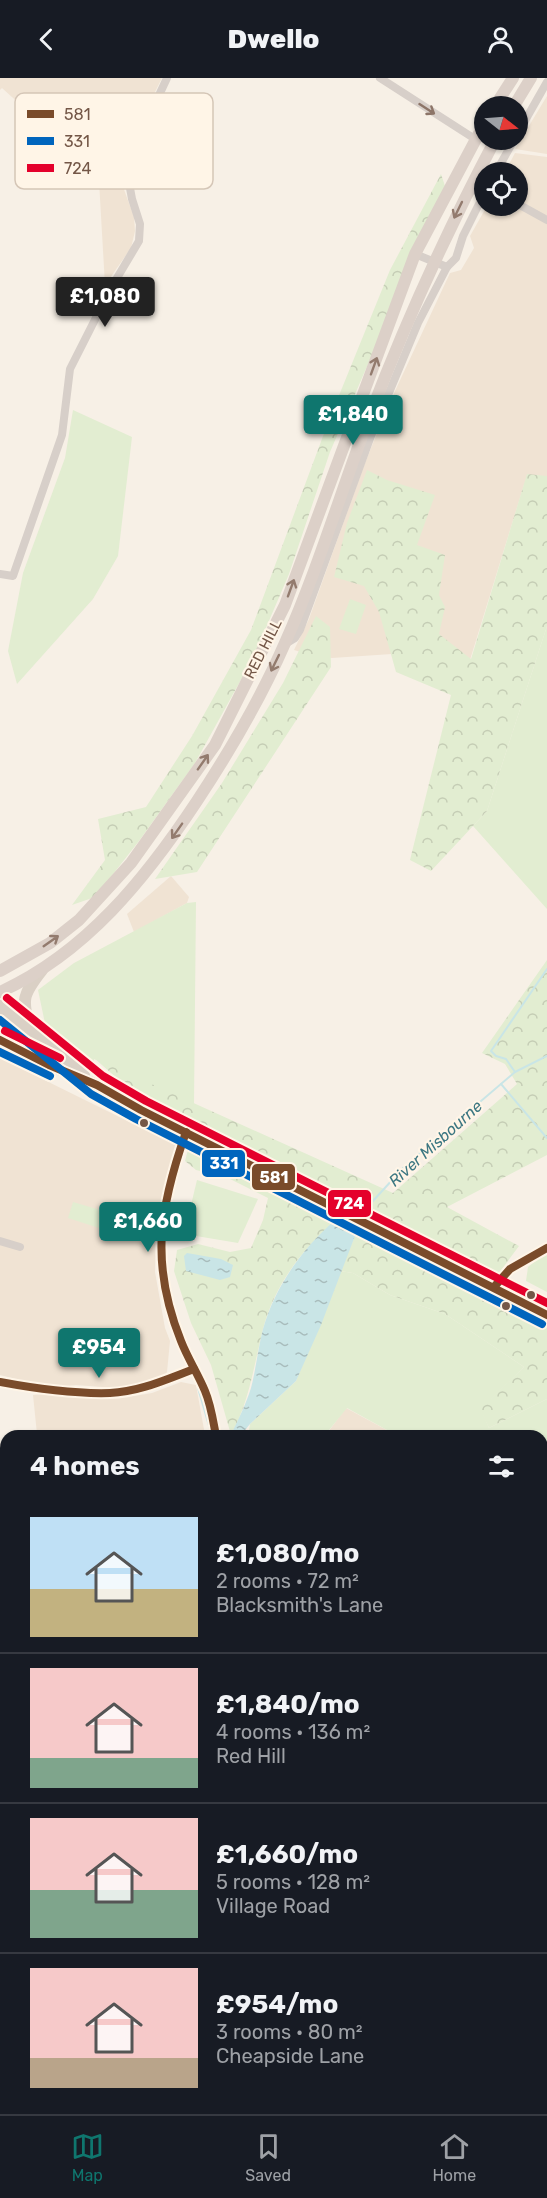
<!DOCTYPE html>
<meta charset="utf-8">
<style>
:root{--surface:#171b24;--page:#20242c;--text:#f1f3f6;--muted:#9ea1a6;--line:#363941;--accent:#0f766e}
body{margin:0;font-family:Rubik,sans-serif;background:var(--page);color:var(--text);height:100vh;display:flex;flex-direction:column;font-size:22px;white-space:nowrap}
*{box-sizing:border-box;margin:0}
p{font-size:20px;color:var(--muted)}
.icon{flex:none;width:33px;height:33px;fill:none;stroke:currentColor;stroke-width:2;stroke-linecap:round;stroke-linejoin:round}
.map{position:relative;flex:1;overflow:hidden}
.side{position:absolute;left:0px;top:1352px;width:548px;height:686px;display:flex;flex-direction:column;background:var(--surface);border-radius:18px 18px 0 0;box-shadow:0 2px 4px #0004}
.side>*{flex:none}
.needle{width:39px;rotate:107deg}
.tools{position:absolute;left:474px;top:18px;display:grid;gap:12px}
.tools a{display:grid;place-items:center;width:54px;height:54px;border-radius:50%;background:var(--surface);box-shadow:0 2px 4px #0004;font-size:30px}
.price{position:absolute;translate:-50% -51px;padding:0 14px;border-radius:6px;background:var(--accent);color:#fff;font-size:20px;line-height:39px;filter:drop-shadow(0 2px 3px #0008)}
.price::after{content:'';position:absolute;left:50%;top:36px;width:18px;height:14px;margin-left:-9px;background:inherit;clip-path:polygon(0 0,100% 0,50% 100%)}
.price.on{background:#222;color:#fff}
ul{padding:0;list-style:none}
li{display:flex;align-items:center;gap:18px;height:150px;padding:0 30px}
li+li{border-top:2px solid var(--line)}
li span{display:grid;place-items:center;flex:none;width:168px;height:120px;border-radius:0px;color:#555}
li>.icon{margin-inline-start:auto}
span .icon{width:72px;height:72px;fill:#fffc;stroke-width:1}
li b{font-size:26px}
h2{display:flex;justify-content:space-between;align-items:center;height:72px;padding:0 30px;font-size:26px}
header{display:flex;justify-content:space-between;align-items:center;height:78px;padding:0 30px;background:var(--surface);font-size:27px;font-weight:800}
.tabs{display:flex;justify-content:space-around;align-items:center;height:84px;border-top:2px solid var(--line);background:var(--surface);font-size:16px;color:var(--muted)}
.tabs a{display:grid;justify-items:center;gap:3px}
.tabs .on{color:var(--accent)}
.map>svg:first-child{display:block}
</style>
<header><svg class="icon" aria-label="back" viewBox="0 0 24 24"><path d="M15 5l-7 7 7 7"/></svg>Dwello<svg class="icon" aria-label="person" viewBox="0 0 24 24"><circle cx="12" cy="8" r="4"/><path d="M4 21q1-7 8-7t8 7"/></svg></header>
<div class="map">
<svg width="547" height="2036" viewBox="0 0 547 2036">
<defs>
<pattern id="forest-crowns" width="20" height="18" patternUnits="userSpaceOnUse" patternTransform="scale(1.5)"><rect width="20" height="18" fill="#e2edd1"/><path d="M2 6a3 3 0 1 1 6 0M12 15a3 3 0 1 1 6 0" fill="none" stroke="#c5cdb5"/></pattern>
<pattern id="water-ripples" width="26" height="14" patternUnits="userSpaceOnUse" patternTransform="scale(1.5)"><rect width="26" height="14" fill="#c9e5e6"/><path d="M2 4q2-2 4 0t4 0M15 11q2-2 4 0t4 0" fill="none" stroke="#a8bcbc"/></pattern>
</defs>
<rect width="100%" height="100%" fill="#f7f0e6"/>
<g fill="#f0e3d3">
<polygon points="0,0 162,0 124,76 122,106 134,139 135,153 131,170 105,207 99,103 45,76 53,56 2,10 0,12"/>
<polygon points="547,18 547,76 515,71"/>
<polygon points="515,75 547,79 547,414 524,407 461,611 407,575 332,580 310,577 294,572 309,541 363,390 388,328 450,195 461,192 474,170 470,158 487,128 518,128 518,94 505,94"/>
<polygon points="171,798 189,819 187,825 134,854 127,836"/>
<polygon points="0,980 178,1068 179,1072 156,1149 155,1194 165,1250 170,1263 167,1294 165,1297 154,1302 125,1309 102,1309 76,1307 61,1309 40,1307 0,1297"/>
<polygon points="181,1304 196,1307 205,1357 37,1356 33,1317 55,1315 82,1320 101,1321 134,1318 152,1315"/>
<polygon points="346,1330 396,1357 325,1358"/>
<polygon points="6,1571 6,1663 0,1665 0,1572"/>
</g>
<g fill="#e2edd1">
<polygon points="73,332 132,359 118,478 93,521 17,606 8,573 23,495 65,380"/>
<polygon points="350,521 366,527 356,556 339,551"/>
<polygon points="547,548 547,831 473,748 487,733"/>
<polygon points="196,824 194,1026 94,981 94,989 46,950 38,912 74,885 187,825"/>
<polygon points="0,934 25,954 31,962 24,967 1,951"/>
<polygon points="197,1102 258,1121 238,1165 184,1156"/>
<polygon points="73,1124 107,1134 102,1151 68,1140"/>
<polygon points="547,1174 547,1214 526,1203 528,1189"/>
<polygon points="340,1193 353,1195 390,1217 445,1236 524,1289 481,1331 489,1350 547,1321 547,1580 542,1574 542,1358 396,1357 347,1330 325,1357 248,1358 250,1346 296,1303"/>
<polygon points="542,1660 547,1664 547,2036 0,2036 0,1719 6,1710 6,2031 542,2031"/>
</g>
<g fill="url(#forest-crowns)">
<polygon points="441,96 445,108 330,374 289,496 253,580 195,685 139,763 95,819 72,827 105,782 98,741 146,729 192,658 251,552 329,342 390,192"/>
<polygon points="367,392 387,402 435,417 417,467 445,477 439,517 445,529 439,556 471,581 527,396 547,398 547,548 487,733 431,793 410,782 451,617 396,594 379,534 364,508 334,499 347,445"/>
<polygon points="316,538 330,549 331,589 197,794 155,801 222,705 283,605"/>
<polygon points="547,882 547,1077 447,1129 519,1168 496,1199 160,1038 94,980 393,1115 517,1006 505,986 482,975"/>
<path d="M 178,1054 L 490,1208 L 484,1217 L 547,1247 L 547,1321 L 489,1350 L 480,1331 L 524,1289 L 445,1236 L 390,1217 L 353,1195 L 340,1193 L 355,1158 L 334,1144 C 301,1172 274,1209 263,1251 C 254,1287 249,1325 231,1357 L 211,1287 L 191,1245 L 174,1193 L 177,1172 L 198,1166 L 230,1174 L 251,1170 L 263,1142 L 268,1120 L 228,1100 L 196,1092 L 185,1083 L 190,1064 Z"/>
<polygon points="542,1574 547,1580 547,1664 542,1660"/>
</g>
<g fill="url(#water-ripples)">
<path d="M 334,1143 L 355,1158 L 321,1247 L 296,1303 L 250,1346 L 241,1357 L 231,1357 C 238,1342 246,1326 251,1310 C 256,1291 258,1270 263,1251 C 275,1209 301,1172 334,1143 Z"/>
<polygon points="187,1175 221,1181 233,1187 230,1199 220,1202 186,1193 184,1178"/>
</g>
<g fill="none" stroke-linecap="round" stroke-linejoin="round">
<g stroke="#c9e5e6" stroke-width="2">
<polyline points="515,994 506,981 496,978 491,973 547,891"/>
<polyline points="501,1006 547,1060"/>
<polyline points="361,1136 405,1088 515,994 547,978"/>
<polyline points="344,1154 353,1145"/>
<polyline points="198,1310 212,1358"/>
<polyline points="0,1579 6,1578"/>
</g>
<g stroke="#d7cfc9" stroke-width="8">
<polyline points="380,0 475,61"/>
<polyline points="518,55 547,4"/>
<polyline points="496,94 514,62"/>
<polyline points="518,126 547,142"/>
<polyline points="415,176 447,189 456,180 463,158 484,116"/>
<polyline points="0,496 13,498 62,357 70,291 111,210 139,163 140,146 132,121 126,88 167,0"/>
<polyline points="285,566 295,560 300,552 371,358 418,245 447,189"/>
<polyline points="24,973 38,959"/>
<path d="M 186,1054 C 176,1082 166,1109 162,1138 C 155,1183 168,1235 186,1276 C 191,1288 198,1298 203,1309 C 210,1324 213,1341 216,1358"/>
<polyline points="0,1163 20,1169"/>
<path d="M 494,1209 C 505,1189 527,1181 547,1170"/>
<polyline points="0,1304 25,1309 111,1315 145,1309 194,1291"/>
<polyline points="0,1676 6,1674"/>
</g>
<g stroke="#dad0c5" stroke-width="12">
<polyline points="0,928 84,997"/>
<path d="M 30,951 C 21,921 23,916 42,892"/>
<polyline points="0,962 49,987 97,1007 141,1032 547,1237"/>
</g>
<g stroke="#dcd0c8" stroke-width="12">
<polyline points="495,28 513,0"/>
<polyline points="514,28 531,0"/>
<polyline points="0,893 50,865 79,842 131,785 215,667 285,527 415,176 484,46"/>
<path d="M 0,914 C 86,875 146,800 197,723 C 230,673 261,620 285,565 C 318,491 341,413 370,337 C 406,243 448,151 495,62"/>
</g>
<defs>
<g id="bus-1">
<polyline points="0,962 49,987 97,1007 141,1032 547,1237"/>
<path d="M 186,1054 C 159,1131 150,1186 181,1263 C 188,1281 198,1296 205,1313 C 211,1327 213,1342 216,1358"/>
<polyline points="494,1209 510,1191 547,1170"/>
<path d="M 0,1304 C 32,1310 77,1316 110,1315 C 139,1314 167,1301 194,1291"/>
</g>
<g id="bus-2">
<polyline points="0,942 91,1016 136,1041 542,1246"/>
<polyline points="0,974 50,998"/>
</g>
<g id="bus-3">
<polyline points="7,920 103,998 146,1023 547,1225"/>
<polyline points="5,953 60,980"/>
</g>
</defs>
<use href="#bus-1" stroke="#fff5e7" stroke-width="12"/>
<use href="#bus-2" stroke="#fff5e7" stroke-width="12"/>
<use href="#bus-3" stroke="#fff5e7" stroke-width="12"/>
<use href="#bus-1" stroke="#7a4b2a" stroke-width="8"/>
<use href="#bus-2" stroke="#0065bd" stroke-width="8"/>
<use href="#bus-3" stroke="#e4002b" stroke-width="8"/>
</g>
<defs><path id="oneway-shaft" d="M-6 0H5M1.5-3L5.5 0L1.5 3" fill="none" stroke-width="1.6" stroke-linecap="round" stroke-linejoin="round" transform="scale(1.5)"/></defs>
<use stroke="#8d7568" href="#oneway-shaft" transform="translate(427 31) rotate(33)"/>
<g stroke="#937b6e">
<use href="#oneway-shaft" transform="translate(458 132) rotate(116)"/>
<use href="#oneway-shaft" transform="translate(374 288) rotate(-70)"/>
<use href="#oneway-shaft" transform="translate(291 510) rotate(-70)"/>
<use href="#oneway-shaft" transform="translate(275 585) rotate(116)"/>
<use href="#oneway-shaft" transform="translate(203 684) rotate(-55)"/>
<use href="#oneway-shaft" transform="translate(177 753) rotate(125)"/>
<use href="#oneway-shaft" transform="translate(51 863) rotate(-35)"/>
</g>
<g fill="#745747" stroke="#fff5e7" stroke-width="2">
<circle cx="144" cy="1045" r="5"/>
<circle cx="531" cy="1217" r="5"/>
<circle cx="506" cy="1228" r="5"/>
</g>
<g text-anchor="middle" stroke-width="4.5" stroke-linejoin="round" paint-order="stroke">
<g font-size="15" fill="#745747" stroke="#fff5e7">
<text transform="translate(263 571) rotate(-63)" y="5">RED HILL</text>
</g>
<g font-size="16" font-style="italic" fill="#3d7782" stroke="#fff5e7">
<text transform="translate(435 1065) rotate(-42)" y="6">River Misbourne</text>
</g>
</g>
<rect x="15" y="15" width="198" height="96" rx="9" fill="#fff5e7" stroke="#d5c6b7" stroke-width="1.5"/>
<rect x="27" y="32" width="27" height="8" fill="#7a4b2a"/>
<rect x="27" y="59" width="27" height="8" fill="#0065bd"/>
<rect x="27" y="86" width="27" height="8" fill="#e4002b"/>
<g font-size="16" fill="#745747">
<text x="64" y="42">581</text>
<text x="64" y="69">331</text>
<text x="64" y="96">724</text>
</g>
<g stroke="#fff5e7" stroke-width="2">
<rect x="201" y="1071" width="45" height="29" rx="6" fill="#0065bd"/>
<rect x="251" y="1085" width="45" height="28" rx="6" fill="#7a4b2a"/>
<rect x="327" y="1111" width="45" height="29" rx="6" fill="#e4002b"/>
</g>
<g font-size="16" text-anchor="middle" font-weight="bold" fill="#fff">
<text x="224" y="1091">331</text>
<text x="274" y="1105">581</text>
<text x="349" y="1131">724</text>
</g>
</svg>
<div class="tools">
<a><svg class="needle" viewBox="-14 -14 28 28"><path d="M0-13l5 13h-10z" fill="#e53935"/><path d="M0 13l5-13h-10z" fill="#9ea1a6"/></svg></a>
<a><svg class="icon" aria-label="locate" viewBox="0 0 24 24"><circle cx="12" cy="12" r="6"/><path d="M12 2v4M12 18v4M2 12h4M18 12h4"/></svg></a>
</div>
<b class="price on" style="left:105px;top:250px">£1,080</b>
<b class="price" style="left:353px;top:368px">£1,840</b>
<b class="price" style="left:148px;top:1175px">£1,660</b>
<b class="price" style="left:99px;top:1301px">£954</b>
<section class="side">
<h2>4 homes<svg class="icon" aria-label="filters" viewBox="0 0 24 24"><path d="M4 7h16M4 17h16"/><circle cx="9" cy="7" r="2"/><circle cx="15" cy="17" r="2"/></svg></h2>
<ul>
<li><span style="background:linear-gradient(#bfe0f5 60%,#c2b280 0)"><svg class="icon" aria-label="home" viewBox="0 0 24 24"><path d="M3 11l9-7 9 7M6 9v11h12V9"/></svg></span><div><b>£1,080/mo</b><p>2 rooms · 72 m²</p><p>Blacksmith's Lane</p></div></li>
<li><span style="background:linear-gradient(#f6c9c9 75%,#7fa58c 0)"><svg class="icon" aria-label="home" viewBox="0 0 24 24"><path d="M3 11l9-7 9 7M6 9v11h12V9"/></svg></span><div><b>£1,840/mo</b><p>4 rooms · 136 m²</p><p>Red Hill</p></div></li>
<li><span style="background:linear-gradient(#f6c9c9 60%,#7fa58c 0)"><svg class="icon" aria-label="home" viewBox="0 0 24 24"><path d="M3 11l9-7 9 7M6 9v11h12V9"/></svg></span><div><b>£1,660/mo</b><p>5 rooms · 128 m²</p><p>Village Road</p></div></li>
<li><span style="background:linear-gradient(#f6c9c9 75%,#b9a48a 0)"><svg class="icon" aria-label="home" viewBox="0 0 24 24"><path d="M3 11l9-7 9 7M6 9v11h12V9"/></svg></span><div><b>£954/mo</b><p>3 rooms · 80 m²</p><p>Cheapside Lane</p></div></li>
</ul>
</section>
</div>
<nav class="tabs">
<a class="on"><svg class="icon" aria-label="map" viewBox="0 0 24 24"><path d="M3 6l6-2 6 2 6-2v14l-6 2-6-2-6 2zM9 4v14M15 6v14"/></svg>Map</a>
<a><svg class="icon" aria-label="saved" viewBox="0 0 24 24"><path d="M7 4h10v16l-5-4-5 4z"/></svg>Saved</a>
<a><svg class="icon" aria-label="home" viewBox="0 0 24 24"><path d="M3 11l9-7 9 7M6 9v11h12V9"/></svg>Home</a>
</nav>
